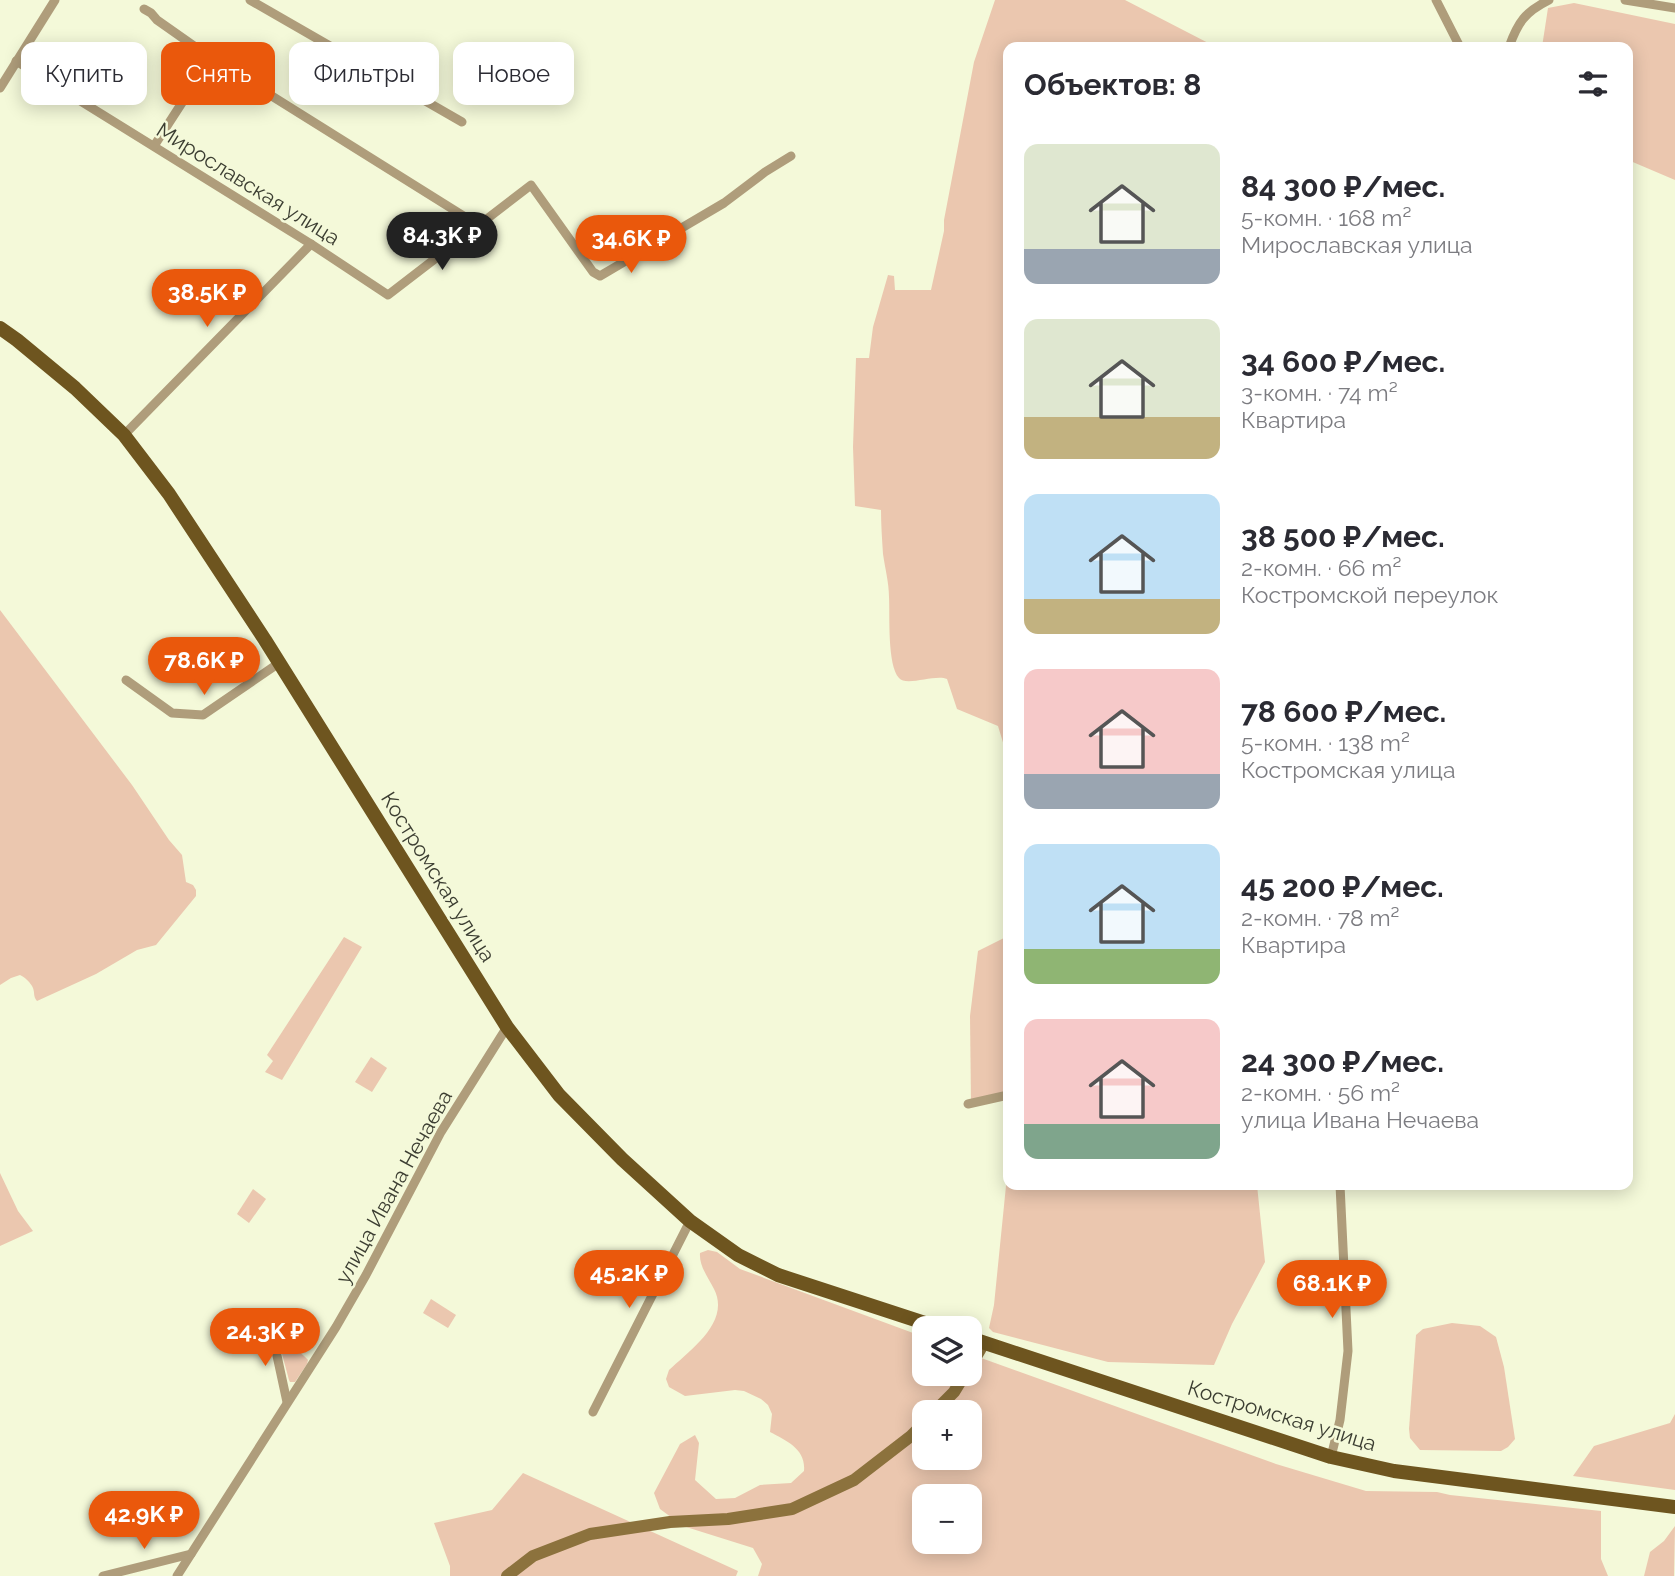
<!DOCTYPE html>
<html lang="ru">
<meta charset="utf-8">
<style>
:root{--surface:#fff;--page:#f2f2f3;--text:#2b2b33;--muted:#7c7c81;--accent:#ea580c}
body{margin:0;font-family:Raleway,sans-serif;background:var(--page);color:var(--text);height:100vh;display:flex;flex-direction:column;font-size:26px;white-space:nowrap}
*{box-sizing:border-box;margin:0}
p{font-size:23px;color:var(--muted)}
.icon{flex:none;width:38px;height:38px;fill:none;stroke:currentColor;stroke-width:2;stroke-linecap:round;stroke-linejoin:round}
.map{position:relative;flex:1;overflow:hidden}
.sheet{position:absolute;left:1003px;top:42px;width:630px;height:1148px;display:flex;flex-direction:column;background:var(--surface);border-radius:14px;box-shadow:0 4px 18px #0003}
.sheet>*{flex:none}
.hud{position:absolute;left:21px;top:42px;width:665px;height:63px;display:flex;gap:14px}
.buttons{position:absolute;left:912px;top:1316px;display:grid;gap:14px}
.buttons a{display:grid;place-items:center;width:70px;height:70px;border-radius:14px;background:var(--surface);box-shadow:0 4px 18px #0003;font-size:35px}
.price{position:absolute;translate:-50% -60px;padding:0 16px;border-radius:24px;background:var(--accent);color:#fff;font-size:23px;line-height:46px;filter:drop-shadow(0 2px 4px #0008)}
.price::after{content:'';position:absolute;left:50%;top:42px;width:21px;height:16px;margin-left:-10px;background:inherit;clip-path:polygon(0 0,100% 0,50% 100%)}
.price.on{background:#222;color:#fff}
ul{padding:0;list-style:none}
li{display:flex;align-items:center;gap:21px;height:175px;padding:0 21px}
li span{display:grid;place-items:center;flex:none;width:196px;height:140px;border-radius:14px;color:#555}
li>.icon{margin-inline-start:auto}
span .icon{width:84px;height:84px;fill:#fffc;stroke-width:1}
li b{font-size:30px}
h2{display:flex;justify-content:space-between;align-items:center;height:84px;padding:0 21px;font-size:30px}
.chip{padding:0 24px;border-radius:14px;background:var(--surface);box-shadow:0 4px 18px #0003;font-size:24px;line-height:63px}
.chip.on{background:var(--accent);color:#fff}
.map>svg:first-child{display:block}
</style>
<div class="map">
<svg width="1675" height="1576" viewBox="0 0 1675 1576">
<rect width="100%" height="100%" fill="#f4f9d9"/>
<g fill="#ebc7af" fill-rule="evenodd">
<path d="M 995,0 L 1125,0 L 1216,47 L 1008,47 L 1008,759 L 998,726 L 957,709 L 947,679 C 935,674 906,687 899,678 C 887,665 890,615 889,597 C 889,583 885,568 883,554 C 882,539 881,524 881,510 L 855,506 L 853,447 L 856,358 L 869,358 L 873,327 L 888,275 L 894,276 L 895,290 L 931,290 L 944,231 L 944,220 L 974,62 Z"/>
<polygon points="1574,3 1675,24 1675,180 1628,160 1628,47 1542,47 1548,8"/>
<path d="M 0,610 L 132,785 L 169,840 L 182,855 L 186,882 L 193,885 L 196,890 L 196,896 L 156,945 L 137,950 L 96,974 L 37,1001 C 33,996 35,994 33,988 C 31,983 25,977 20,975 L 11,978 L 0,985 Z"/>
<polygon points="1008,936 1008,1096 971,1104 970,1016 978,951"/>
<polygon points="344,937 362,947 282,1080 265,1072 273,1061 267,1055"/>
<polygon points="371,1057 387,1068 372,1092 355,1082"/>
<polygon points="1008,1166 1008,1185 1257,1185 1265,1262 1232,1324 1214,1365 1108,1362 993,1332 989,1328 994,1305"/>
<polygon points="0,1173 18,1211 33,1231 0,1246"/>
<polygon points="253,1189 266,1199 249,1223 237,1214"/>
<path d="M 708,1250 L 717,1252 L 740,1269 L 924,1337 L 924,1374 L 970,1374 L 970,1354 L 1276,1464 L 1366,1491 L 1437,1492 L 1450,1495 L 1601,1511 L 1601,1559 L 1608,1576 L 758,1576 L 762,1564 L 753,1548 L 683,1526 L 660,1509 L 654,1493 L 680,1444 L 695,1435 L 699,1443 L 695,1480 L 716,1499 L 735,1498 L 760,1485 L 791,1483 L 804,1471 C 806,1449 787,1441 770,1432 L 772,1414 L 768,1405 L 761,1399 L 744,1391 L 735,1390 L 685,1396 L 669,1387 L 666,1379 L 669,1370 C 690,1350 731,1322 714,1289 C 708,1277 699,1266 700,1253 ZM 924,1412 L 970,1412 L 970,1458 L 924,1458 ZM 924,1496 L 970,1496 L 970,1542 L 924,1542 Z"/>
<polygon points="431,1299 456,1315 448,1328 423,1313"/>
<polygon points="1452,1323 1480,1326 1496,1337 1504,1367 1515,1439 1508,1447 1501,1451 1420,1450 1410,1438 1409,1429 1416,1335 1423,1329"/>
<path d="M 285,1347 C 293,1347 303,1354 308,1360 L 307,1364 L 295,1382 L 290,1382 L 289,1380 L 281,1350 Z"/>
<polygon points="1675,1414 1675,1490 1573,1476 1594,1446 1670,1423"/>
<polygon points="523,1473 738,1571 736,1576 450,1576 450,1566 434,1523 492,1510"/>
<polygon points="1675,1526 1674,1576 1644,1576 1650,1552 1664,1541"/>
</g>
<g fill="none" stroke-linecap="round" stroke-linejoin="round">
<g stroke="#af9d7b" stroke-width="9">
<polyline points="250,0 462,122"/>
<polyline points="1436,0 1460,47"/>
<polyline points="1625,0 1675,8"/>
<polyline points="144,9 151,13 157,20 211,58 478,225"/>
<path d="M 1509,47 C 1518,22 1525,12 1549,0"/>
<polyline points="16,61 311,244 388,295 531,185 593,272 600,276 724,203 765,172 791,156"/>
<polyline points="0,88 55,0"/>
<polyline points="154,146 211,58"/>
<polyline points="124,435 311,244"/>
<polyline points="126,680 172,713 203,715 279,663"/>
<polyline points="968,1104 1008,1095"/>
<polyline points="271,1328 287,1402"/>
<polyline points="593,1412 690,1221"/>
<polyline points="1331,1457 1340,1420 1348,1351 1340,1185"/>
<polyline points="103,1576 191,1554"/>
<polyline points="177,1576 336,1327 366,1275 441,1132 507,1027"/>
</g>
<g stroke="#8c723d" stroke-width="12">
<polyline points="970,1367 984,1343"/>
<polyline points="934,1412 954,1392 965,1374"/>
<polyline points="507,1576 533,1556 590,1534 670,1522 728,1519 792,1509 854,1480 911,1436 924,1423"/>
</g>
<g stroke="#6e551f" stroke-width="14">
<polyline points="0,328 17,340 75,388 124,435 169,494 265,640 507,1027 559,1095 622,1159 690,1221 738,1255 778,1275 940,1328"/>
<polyline points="970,1338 1331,1457 1394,1471 1675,1507"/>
</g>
</g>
<g text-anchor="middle" stroke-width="5" stroke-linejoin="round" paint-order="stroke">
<g font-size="21" fill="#3c3e32" stroke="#f4f9d9">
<text transform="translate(248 184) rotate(32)" y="7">Мирославская улица</text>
<text transform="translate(438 877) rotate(58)" y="7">Костромская улица</text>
<text transform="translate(394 1187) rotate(-61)" y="7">улица Ивана Нечаева</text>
<text transform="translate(1282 1416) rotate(17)" y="7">Костромская улица</text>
</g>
</g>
</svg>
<div class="buttons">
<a><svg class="icon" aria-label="layers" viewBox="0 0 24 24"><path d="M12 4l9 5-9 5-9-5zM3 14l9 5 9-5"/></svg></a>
<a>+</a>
<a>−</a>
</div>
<b class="price on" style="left:442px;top:272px">84.3K ₽</b>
<b class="price" style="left:631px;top:275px">34.6K ₽</b>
<b class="price" style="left:207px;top:329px">38.5K ₽</b>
<b class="price" style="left:204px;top:697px">78.6K ₽</b>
<b class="price" style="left:629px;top:1310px">45.2K ₽</b>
<b class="price" style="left:1332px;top:1320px">68.1K ₽</b>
<b class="price" style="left:265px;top:1368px">24.3K ₽</b>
<b class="price" style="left:144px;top:1551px">42.9K ₽</b>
<div class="hud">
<a class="chip">Купить</a>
<a class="chip on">Снять</a>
<a class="chip">Фильтры</a>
<a class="chip">Новое</a>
</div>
<section class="sheet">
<h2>Объектов: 8<svg class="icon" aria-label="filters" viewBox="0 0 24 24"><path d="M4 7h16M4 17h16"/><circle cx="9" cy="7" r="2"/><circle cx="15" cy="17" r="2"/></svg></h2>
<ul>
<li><span style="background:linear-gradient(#dfe7d0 75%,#9aa5b1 0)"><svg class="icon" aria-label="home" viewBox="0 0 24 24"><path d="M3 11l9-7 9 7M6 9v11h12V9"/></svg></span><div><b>84 300 ₽/мес.</b><p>5-комн. · 168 m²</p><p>Мирославская улица</p></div></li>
<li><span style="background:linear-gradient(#dfe7d0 70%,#c2b280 0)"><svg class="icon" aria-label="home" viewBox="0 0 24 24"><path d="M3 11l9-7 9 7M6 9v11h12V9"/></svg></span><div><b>34 600 ₽/мес.</b><p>3-комн. · 74 m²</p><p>Квартира</p></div></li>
<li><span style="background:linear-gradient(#bfe0f5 75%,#c2b280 0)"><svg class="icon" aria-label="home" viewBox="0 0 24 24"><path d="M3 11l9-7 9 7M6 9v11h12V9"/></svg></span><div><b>38 500 ₽/мес.</b><p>2-комн. · 66 m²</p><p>Костромской переулок</p></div></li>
<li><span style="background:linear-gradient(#f6c9c9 75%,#9aa5b1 0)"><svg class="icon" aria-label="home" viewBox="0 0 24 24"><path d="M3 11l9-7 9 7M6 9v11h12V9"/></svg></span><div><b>78 600 ₽/мес.</b><p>5-комн. · 138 m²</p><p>Костромская улица</p></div></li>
<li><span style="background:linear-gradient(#bfe0f5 75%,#8fb573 0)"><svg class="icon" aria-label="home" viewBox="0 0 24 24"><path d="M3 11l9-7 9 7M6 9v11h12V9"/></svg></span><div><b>45 200 ₽/мес.</b><p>2-комн. · 78 m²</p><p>Квартира</p></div></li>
<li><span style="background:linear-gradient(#f6c9c9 75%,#7fa58c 0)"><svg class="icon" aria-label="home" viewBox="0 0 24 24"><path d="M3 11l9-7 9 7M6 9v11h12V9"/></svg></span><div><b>24 300 ₽/мес.</b><p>2-комн. · 56 m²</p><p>улица Ивана Нечаева</p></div></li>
</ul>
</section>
</div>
